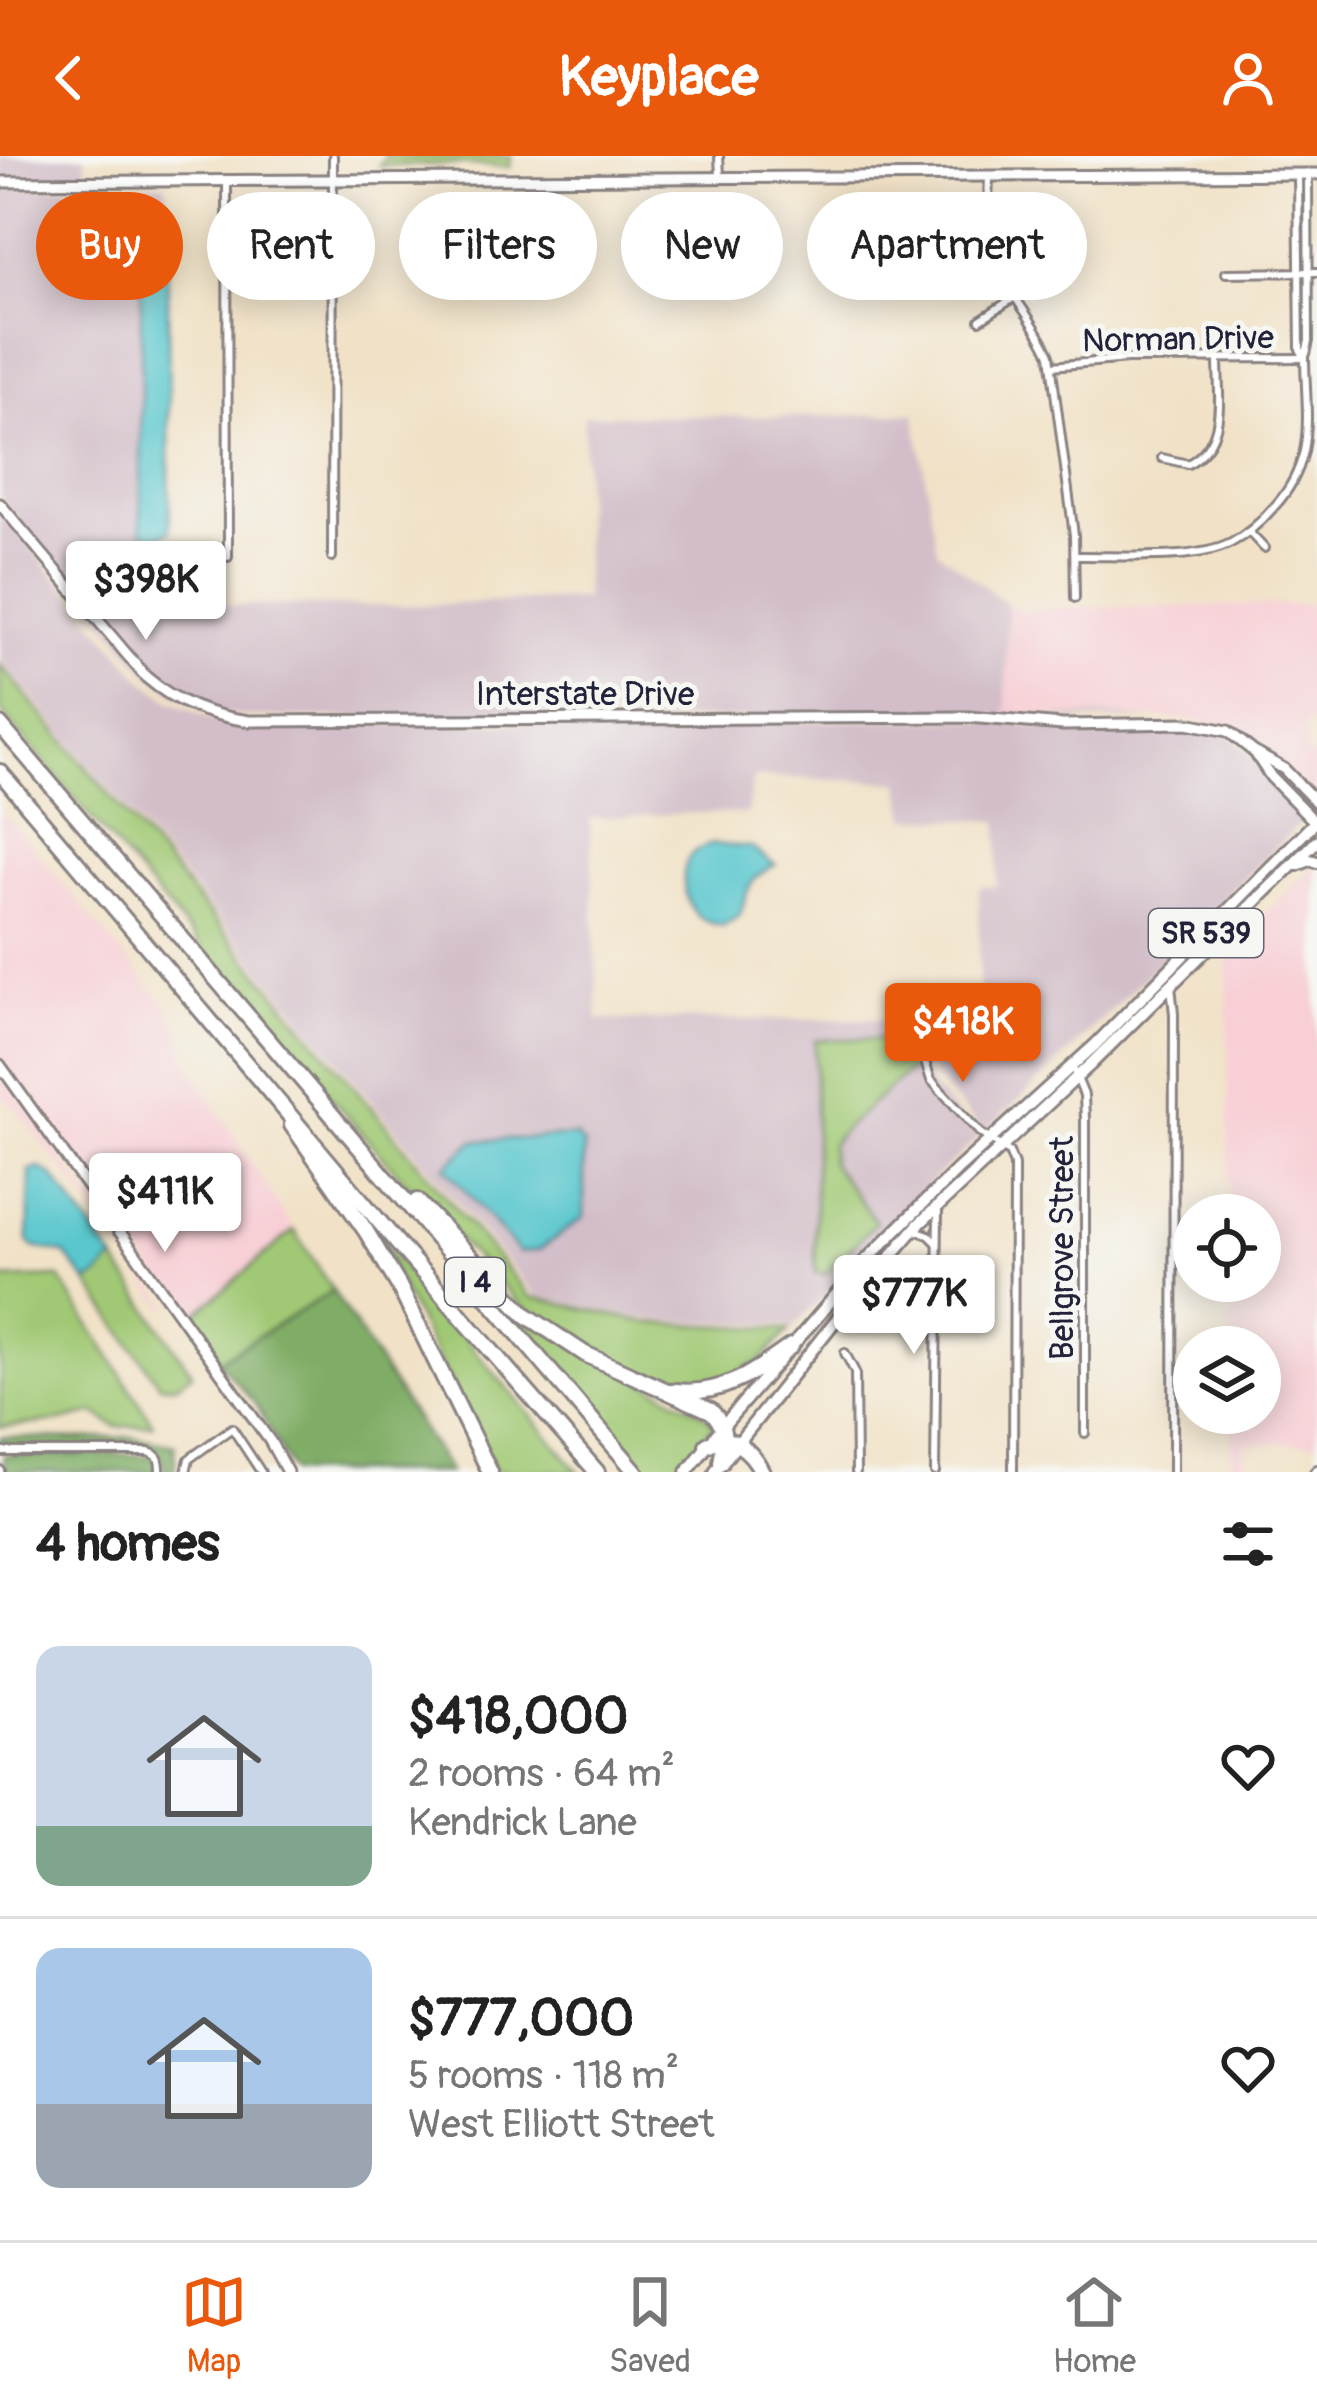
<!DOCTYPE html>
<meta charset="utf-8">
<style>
:root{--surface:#fff;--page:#f6f6f6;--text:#222;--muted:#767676;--line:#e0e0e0;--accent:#ea580c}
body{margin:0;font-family:Pangolin,sans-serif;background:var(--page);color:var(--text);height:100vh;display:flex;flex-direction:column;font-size:45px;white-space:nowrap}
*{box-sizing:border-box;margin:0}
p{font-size:39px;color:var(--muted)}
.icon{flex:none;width:66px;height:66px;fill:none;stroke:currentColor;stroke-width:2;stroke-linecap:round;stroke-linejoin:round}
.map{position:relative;height:1316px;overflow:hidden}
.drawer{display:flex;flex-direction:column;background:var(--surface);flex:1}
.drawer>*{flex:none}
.guide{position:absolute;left:36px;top:36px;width:1245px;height:108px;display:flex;gap:24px}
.buttons{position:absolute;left:1173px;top:1038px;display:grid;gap:24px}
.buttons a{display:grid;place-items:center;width:108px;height:108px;border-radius:50%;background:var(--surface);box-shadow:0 6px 30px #0003;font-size:60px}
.price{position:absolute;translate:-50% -102px;padding:0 27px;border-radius:12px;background:#fff;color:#222;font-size:39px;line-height:78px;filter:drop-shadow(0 3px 6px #0008)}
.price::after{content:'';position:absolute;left:50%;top:72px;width:36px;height:27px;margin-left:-18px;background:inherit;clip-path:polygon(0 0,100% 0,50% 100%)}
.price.on{background:var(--accent);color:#fff}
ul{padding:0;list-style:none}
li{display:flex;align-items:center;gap:36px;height:300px;padding:0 36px}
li+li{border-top:3px solid var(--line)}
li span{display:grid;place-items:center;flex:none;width:336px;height:240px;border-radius:24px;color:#555}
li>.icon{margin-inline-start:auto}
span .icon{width:144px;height:144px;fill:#fffc;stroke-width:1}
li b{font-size:51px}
h2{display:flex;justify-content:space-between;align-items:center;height:144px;padding:0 36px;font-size:51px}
.pill{padding:0 42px;border-radius:54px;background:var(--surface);box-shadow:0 6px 30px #0003;font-size:42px;line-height:108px}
.pill.on{background:var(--accent);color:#fff}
header{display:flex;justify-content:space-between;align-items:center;height:156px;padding:0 36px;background:var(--accent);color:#fff;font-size:54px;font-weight:700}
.dock{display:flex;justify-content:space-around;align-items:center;height:168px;border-top:3px solid var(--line);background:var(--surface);font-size:33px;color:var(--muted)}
.dock a{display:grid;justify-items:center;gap:6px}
.dock .on{color:var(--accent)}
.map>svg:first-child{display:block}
</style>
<header><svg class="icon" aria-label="back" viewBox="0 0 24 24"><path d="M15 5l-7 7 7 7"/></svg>Keyplace<svg class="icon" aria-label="person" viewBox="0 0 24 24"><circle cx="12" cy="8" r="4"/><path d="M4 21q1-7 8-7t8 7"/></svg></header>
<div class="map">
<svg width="1317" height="1316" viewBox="0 0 1317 1316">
<rect width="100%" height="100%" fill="#f6f6f2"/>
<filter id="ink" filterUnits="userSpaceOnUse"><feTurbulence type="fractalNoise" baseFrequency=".00833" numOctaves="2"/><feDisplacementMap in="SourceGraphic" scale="24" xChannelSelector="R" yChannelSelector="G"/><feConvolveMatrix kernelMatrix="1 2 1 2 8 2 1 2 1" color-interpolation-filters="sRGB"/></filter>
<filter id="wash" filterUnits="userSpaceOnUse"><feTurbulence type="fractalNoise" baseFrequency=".004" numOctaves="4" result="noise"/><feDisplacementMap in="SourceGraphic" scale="48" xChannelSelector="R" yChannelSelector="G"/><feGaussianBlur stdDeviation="2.7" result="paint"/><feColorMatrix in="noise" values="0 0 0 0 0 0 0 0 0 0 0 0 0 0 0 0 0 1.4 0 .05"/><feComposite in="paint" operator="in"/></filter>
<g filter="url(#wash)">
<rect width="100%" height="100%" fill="#f1e2c7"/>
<g fill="#f7cfd5">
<polygon points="1007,448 1024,455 1057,452 1317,448 1317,565 1305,568 1307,596 1317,603 1317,642 1229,571 1187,563 1006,558"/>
<polygon points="0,653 166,850 183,877 183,898 294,1074 192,1161 183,1146 177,1148 0,902"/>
<polygon points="1316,710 1317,1287 1245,1287 1245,1316 1231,1316 1231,1257 1260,1257 1260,1191 1230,1191 1230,1125 1260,1125 1260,1059 1229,1059 1227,793"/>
<polygon points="0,915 170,1152 166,1154 88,1045 13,950 0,940"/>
</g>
<g fill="#d2bdc8" fill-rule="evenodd">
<polygon points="0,0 85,0 86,18 166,20 0,22"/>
<polygon points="166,28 167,53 159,51 157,382 166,380 166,449 396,450 585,443 584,259 809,261 915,257 937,394 1007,448 1006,558 1052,561 1107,559 1152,564 249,561 211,555 175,538 149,519 0,341 0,32"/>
<path d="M 0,355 L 142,523 L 170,544 L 209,562 L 249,569 L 968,565 L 1063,572 L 1187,571 L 1227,578 L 1251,598 L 1267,623 L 1306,661 L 1051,914 L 984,976 L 934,922 L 929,905 L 929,876 L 921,875 L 921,906 L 927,926 L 979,981 L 937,1020 L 793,1172 L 790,1169 L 650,1164 L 536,1140 L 0,503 ZM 753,621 L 900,626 L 907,662 L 999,665 L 997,730 L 979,731 L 979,863 L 598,864 L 590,662 L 698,657 L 747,658 ZM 843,883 L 912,912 L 843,974 L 831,988 L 831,1007 L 876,1066 L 816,1116 L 815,885 Z"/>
</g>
<g fill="#a1c974" stroke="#627658" stroke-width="3">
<polygon points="385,0 511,0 510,11 459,8 379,10"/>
<polygon points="0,508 530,1141 650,1167 790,1173 761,1205 705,1233 669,1230 610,1206 521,1150 431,1055 300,907 0,554"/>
<polygon points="843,883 894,883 916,894 912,912 843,974 831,989 831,1007 876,1066 825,1119 816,1116 815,1096 815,884"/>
<polygon points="372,1073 395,1101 579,1316 494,1316"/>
<polygon points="294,1074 333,1135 218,1205 192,1161"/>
<polygon points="114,1103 192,1217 177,1229 160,1229 87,1126 100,1119"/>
<polygon points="59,1121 153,1268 153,1269 116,1271 94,1257 61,1265 0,1271 0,1123"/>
<polygon points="490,1130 529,1164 700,1256 715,1267 676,1316 645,1316"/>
</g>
<g fill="#80ad66" stroke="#516850" stroke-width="3">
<polygon points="333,1135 449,1316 292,1316 257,1250 218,1205"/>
<path d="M 0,1281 L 76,1283 L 132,1281 L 175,1289 L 175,1316 L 164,1316 C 164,1303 162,1295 148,1292 L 0,1292 Z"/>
<polygon points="116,1298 152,1300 156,1306 156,1316 4,1316 4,1299"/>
</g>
<g fill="#5ac7ce" stroke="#3e7484" stroke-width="3">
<polygon points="150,50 167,53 170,375 157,382 141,375 141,56"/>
<path d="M 711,688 L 750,691 L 775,709 C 750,721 747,733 740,759 L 724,770 C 714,768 705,766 697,759 C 683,745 678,712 693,697 C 698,692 705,691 711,688 Z"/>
<polygon points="576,980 584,989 584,1061 539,1094 519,1097 445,1011 473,985"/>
<polygon points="40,1012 53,1020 114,1103 100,1119 87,1126 65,1098 33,1091 28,1086 30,1014"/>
</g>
</g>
<g filter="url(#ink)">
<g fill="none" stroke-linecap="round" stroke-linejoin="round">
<defs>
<g id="minor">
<polyline points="719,0 720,20"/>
<path d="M 989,20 C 988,49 985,80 996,107 C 1010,140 1036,166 1050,199 L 1074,379 L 1075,442"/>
<polyline points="227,24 228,401"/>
<polyline points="1226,117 1317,116"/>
<polyline points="980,164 1015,141"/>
<polyline points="1306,198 1309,185 1308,20"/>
<polyline points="1052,210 1127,203 1305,202"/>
<path d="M 1162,302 L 1188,308 C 1228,286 1218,242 1218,203"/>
<polyline points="1249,376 1264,392"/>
<path d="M 1075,400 C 1118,399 1194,406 1231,387 C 1248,378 1262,365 1274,351 C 1289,335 1299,316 1304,295 C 1310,265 1305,232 1305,202 L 1300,193 L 1298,18"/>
<polyline points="332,401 333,0"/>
<polyline points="1171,830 1174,858 1173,1316"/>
<polyline points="925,879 925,906 931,924 980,977 1009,996 1014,1009 1013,1316"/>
<polyline points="1072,910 1084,939 1085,963 1085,1277"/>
<polyline points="915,1074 929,1079 937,1087"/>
<polyline points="845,1197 855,1216 856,1316"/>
<path d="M 0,1296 L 148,1296 C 160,1299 160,1305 160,1316"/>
<polyline points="0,1314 0,1316"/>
<polyline points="186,1316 189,1303 232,1272 261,1316"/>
<polyline points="935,1316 938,1056"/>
<polyline points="1314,1316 1317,1313"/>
</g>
<g id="tertiary">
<polyline points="0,26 1317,18"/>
<path d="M 0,348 L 146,521 C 177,548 209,559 249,565 L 968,561 L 1063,569 L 1187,567 L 1228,575 L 1254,596 L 1284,613 L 1317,647"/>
<polyline points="1257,600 1271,621 1317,668"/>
<polyline points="0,909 270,1285 287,1316"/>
</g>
<g id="primary">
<polyline points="1297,709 1310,704 1317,706"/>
<polyline points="687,1316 723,1270 866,1104 959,1012 1095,889 1317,664"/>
<polyline points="715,1316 840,1159 918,1069 1090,909 1317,685"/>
</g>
<g id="motorway">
<polyline points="0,569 636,1316"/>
<polyline points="0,616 399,1089 597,1316"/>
<polyline points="292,969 366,1075 399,1130 490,1316"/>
<path d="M 417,1045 L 526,1159 L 585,1198 L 711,1255 C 728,1271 724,1286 721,1307"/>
<path d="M 676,1235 C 723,1240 755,1216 791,1190"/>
<path d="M 707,1289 C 731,1275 752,1295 762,1316"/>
</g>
</defs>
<use href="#minor" stroke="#8a8281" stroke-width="12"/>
<use href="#tertiary" stroke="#8a8281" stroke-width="15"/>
<use href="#primary" stroke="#8a8281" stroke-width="16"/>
<use href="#motorway" stroke="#8a8281" stroke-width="20"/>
<use href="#minor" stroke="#fff" stroke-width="6"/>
<use href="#tertiary" stroke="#fff" stroke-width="9"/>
<use href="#primary" stroke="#fff" stroke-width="10"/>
<use href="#motorway" stroke="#fff" stroke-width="14"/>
</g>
</g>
<g text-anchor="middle" stroke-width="10" stroke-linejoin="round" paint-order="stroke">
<g fill="#f6f6f2" stroke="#626272" stroke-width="3">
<rect x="1149" y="753" width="114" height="48" rx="9"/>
<rect x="445" y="1102" width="60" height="48" rx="9"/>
</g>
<g font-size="30" font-weight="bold" fill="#22223b">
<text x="1206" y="787">SR 539</text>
<text x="475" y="1136">I 4</text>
</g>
<g font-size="33" fill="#22223b" stroke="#f6f6f2">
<text transform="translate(1178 182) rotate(-1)" y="12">Norman Drive</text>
<text x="585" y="549">Interstate Drive</text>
<text transform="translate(1061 1092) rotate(-90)" y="12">Bellgrove Street</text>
</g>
</g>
</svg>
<div class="buttons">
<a><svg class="icon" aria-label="locate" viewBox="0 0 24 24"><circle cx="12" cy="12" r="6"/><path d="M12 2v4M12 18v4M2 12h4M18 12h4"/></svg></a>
<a><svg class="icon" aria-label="layers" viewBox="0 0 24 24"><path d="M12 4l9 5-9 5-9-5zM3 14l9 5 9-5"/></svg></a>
</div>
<b class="price" style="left:146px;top:487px">$398K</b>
<b class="price on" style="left:963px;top:929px">$418K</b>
<b class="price" style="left:165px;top:1099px">$411K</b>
<b class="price" style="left:914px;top:1201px">$777K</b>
<div class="guide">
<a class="pill on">Buy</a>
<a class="pill">Rent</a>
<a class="pill">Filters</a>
<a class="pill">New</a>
<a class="pill">Apartment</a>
</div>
</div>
<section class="drawer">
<h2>4 homes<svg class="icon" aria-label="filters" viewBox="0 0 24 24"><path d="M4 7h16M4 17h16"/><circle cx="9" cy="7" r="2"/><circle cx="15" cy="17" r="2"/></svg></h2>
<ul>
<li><span style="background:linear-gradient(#c9d6e8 75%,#7fa58c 0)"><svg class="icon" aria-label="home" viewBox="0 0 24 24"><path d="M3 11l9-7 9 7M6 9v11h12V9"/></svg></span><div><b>$418,000</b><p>2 rooms · 64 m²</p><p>Kendrick Lane</p></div><svg class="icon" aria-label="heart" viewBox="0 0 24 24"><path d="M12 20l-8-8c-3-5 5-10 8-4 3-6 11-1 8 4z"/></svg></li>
<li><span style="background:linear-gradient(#a9c7e8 65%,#9aa5b1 0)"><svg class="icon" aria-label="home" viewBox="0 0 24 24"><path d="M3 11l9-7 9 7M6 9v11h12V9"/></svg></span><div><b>$777,000</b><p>5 rooms · 118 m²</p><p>West Elliott Street</p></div><svg class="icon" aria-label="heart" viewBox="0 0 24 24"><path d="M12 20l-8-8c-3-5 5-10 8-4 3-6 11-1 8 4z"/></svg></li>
</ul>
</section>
<nav class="dock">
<a class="on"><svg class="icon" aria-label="map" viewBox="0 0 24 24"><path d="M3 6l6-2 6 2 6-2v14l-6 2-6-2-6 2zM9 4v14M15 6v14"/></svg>Map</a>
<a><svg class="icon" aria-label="saved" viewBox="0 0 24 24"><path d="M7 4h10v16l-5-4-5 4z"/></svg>Saved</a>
<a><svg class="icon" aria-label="home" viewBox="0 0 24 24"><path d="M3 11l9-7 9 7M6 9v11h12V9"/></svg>Home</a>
</nav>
